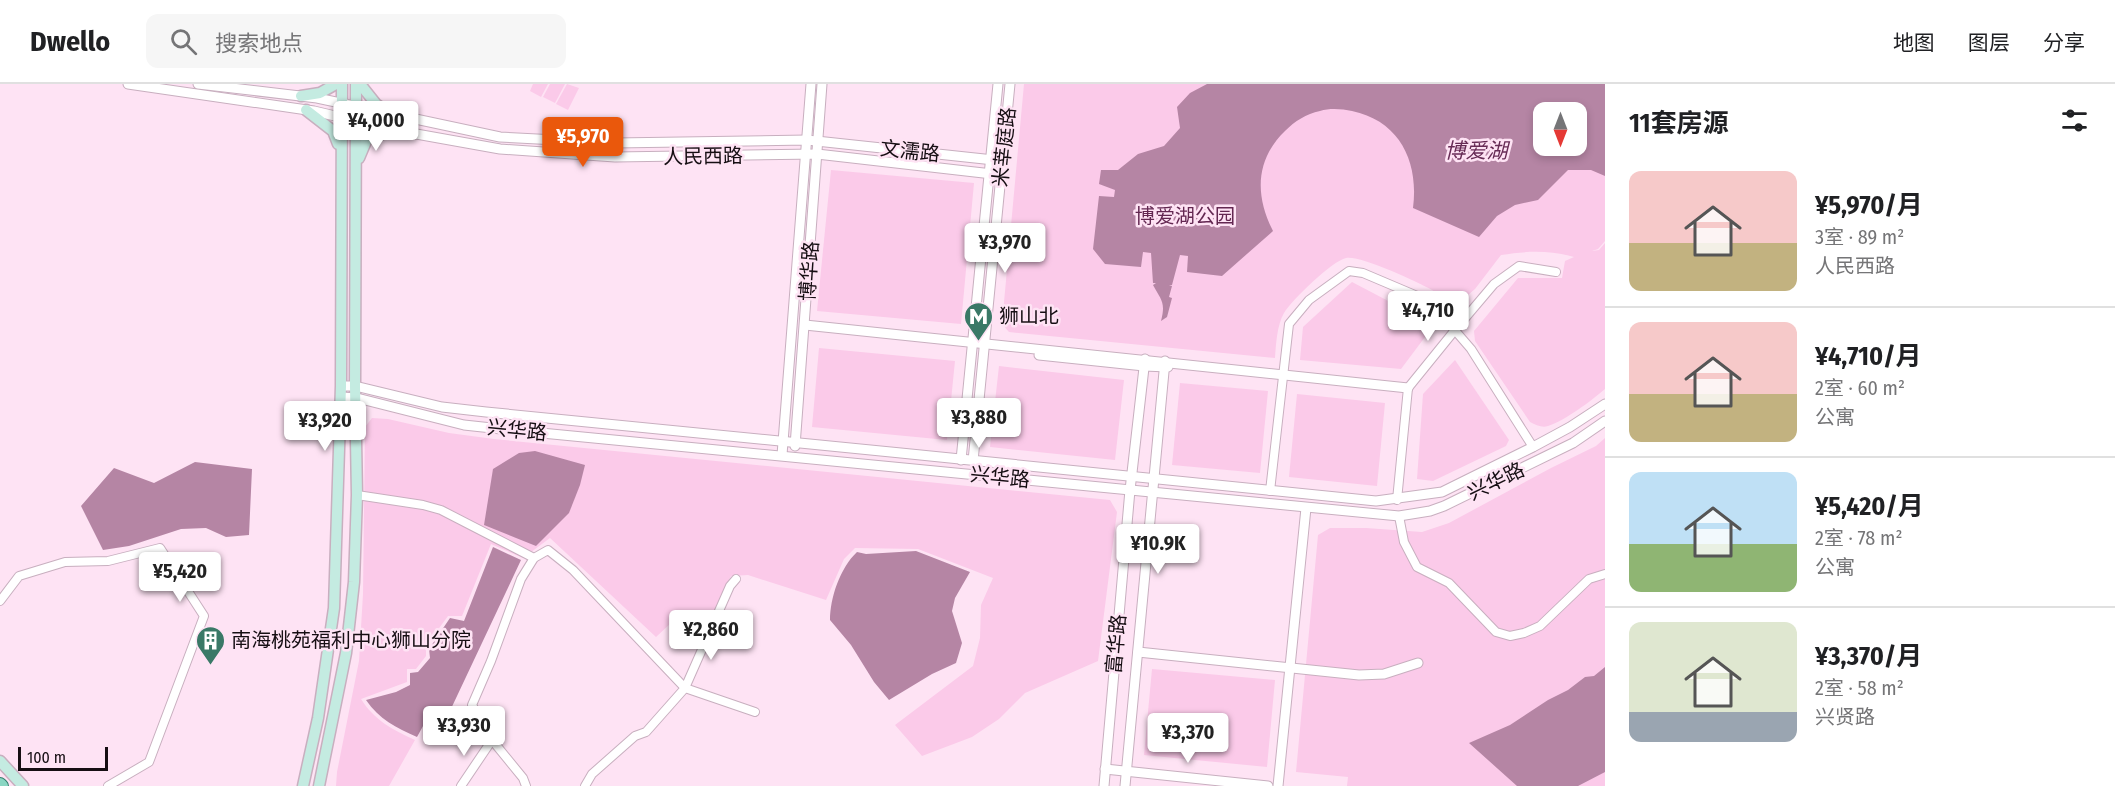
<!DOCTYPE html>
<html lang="zh">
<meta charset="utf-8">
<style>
:root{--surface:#fff;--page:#f6f6f6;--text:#202124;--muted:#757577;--line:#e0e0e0;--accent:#ea580c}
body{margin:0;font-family:"Fira Sans Condensed","Noto Sans SC",sans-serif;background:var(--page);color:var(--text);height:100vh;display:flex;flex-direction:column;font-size:22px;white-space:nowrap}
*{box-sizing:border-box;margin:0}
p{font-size:20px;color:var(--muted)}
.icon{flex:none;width:33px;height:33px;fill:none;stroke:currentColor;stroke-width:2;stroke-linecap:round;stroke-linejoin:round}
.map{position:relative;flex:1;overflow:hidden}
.sheet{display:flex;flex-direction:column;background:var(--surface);width:510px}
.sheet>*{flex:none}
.needle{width:39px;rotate:180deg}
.buttons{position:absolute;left:1533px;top:18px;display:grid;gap:12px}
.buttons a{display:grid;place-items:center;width:54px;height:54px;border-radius:12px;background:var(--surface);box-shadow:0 3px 9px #0003;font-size:30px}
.scale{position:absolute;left:18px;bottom:15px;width:90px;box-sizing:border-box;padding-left:6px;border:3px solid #160e13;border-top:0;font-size:16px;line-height:21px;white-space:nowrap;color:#160e13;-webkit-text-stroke:4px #fee3f4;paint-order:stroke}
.price{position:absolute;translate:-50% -51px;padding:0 14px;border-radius:6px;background:#fff;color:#222;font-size:20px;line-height:39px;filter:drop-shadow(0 2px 3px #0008)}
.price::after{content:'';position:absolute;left:50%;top:36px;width:18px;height:14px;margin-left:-9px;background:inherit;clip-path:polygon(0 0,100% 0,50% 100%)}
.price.on{background:var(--accent);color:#fff}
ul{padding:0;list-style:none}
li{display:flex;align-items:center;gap:18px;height:150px;padding:0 24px}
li+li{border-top:2px solid var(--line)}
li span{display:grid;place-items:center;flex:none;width:168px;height:120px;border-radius:12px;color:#555}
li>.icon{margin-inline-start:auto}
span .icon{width:72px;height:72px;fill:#fffc;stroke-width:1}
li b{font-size:26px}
h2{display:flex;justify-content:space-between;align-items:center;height:72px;padding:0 24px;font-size:26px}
header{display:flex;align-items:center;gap:36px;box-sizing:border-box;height:84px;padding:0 30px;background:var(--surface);border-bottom:2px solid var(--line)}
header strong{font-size:28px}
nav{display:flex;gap:33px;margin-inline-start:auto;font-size:21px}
.search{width:420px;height:54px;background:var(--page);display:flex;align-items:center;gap:15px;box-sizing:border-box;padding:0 21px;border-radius:12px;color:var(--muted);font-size:22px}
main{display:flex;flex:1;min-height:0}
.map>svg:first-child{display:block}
</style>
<header>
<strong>Dwello</strong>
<div class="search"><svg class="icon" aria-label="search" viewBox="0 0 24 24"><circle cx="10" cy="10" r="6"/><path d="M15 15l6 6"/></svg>搜索地点</div>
<nav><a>地图</a><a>图层</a><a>分享</a></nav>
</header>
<main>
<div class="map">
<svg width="1605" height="702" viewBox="0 0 1605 702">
<rect width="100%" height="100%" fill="#fee3f4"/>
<g fill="#fbcae9" fill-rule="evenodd">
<polygon points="533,0 548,0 541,13 530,7"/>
<polygon points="550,0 565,0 555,19 543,13"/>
<polygon points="567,0 579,4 568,26 556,20"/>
<path d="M 1024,0 L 1605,0 L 1605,157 L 1598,165 L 1592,167 L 1599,166 L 1605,159 L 1605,305 C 1591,317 1566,336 1548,342 C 1542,344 1536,341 1530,338 L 1475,257 L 1474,247 L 1518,194 L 1562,194 L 1565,177 L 1574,173 C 1549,166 1526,167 1501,171 L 1475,205 L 1454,223 C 1447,217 1440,211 1432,206 C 1418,198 1360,171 1346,174 C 1332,177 1292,216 1284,229 C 1277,241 1276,260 1275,274 L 1009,248 L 1002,240 ZM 1544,28 L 1576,28 L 1576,62 L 1544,62 Z"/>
<polygon points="831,86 974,99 961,240 817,227"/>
<polygon points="1352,198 1434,241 1401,285 1300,276 1303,243"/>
<polygon points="819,264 955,277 947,356 812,343"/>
<polygon points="1455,276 1509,356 1506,362 1433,397 1417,395 1423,310"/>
<polygon points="999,282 1124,296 1115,376 990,363"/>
<polygon points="1180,299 1268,307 1260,389 1172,381"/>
<polygon points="1297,310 1385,319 1377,402 1289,393"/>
<path d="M 372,334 L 388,335 L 449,349 L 494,355 L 1110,416 L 1117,428 L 1098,577 L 1025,609 L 999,635 L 972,653 L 922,672 L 895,641 L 973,582 L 980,554 L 981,521 L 993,494 L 918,465 L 855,464 L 844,475 L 826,516 L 748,491 L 731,492 L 709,538 L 685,526 L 656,553 L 550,454 L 523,474 L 491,460 L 462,532 L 448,532 L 426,562 L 426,572 L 416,585 L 407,585 L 407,598 L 361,615 C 374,636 393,646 415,656 L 389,702 L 336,702 L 337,688 L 359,577 L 363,510 L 365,343 Z"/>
<polygon points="1605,354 1605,702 1347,702 1348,693 1296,688 1318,451 1330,444 1366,444 1422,448 1449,439 1551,384 1596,362"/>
<polygon points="1152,585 1275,596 1267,683 1144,671"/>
</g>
<g fill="#b585a4" fill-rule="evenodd">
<path d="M 1207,0 L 1605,0 L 1605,92 L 1591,86 L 1568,86 L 1538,116 L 1515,121 L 1497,132 L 1479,153 L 1413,124 C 1419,78 1400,37 1352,27 C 1342,25 1330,24 1320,27 C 1306,30 1295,37 1285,47 C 1255,76 1255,112 1273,147 L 1222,192 L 1187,188 L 1188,172 L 1180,171 L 1172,201 L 1169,202 L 1172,202 L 1169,213 L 1172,214 L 1167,233 L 1161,237 C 1166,218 1161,216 1153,201 L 1156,199 L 1153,199 L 1151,169 L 1143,168 L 1141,183 L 1105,180 L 1093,165 L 1099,112 L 1114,113 L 1115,106 L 1099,100 L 1101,86 L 1118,86 L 1138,70 L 1164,62 L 1180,44 L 1177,23 L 1190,9 ZM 1544,28 L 1576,28 L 1576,62 L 1544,62 Z"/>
<polygon points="535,367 585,381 580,401 569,429 536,462 484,441 493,385 519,369"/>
<polygon points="195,378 252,385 249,451 226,453 206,444 181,445 129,462 103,466 81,422 114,384 154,399"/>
<path d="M 493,463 L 521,476 L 449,629 L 434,622 L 417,653 C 396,644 379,635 366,616 L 396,608 L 410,601 L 410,589 L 418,588 L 430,574 L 429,565 L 450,534 L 464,537 Z"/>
<path d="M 916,467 L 970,488 L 955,514 L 952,527 L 962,559 L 956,579 L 932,590 L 889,616 L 874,598 L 851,561 L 830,536 C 830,514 840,484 857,468 L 866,470 Z"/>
<polygon points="1605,583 1605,688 1578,702 1517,702 1469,659 1510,641 1548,616 1568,606 1585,593 1594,592"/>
</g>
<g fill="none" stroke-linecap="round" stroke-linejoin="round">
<defs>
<g id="minor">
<polyline points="1270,407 1289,240 1309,216 1349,187 1363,189 1422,214 1446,236 1471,265 1533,363"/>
<polyline points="357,411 423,421 441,426 534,474"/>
<polyline points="1397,416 1408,304 1455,246 1494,200 1519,182 1556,188"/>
<polyline points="1399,432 1404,458 1417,483 1449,499 1496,548 1510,552 1524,549 1540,542 1589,495 1605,490"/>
<polyline points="736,495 730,502 685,604 755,628"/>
<polyline points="0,517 19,492 65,478 108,477 160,464 204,532 149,678 108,702"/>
<polyline points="461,702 492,656"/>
<polyline points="526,702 523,694 492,656 472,621 491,577 521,495 534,474 548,466 573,486 685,604 646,648 635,652 592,690 585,702"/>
</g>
<g id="tertiary">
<polyline points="128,0 314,27 394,46 500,65 615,73 817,70 1001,91"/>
<polyline points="198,0 317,14 500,53 615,59 807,56 1003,77"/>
<polyline points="805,241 1408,304"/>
<polyline points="1039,271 1144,282 1168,283"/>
<path d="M 341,302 L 355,302 L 442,323 L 486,328 C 783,356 1079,388 1376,417 L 1442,408 L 1533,363 L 1570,343 L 1605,320"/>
<polyline points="341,313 357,314 464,341 501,345 1399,432 1430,427 1444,422 1573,359 1605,337"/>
<polyline points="795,362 822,0"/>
<polyline points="782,371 811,0"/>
<polyline points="961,376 998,0"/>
<polyline points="973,377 1010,0"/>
<polyline points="1138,568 1359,591 1384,590 1418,579"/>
<polyline points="1105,685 1268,702"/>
<polyline points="1104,702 1130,406 1145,275"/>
<polyline points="1125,702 1165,277"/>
<polyline points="1278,702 1306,424"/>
</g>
<g id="secondary">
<polyline points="360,0 376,20 393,32"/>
<polyline points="301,12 320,9 336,0"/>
<polyline points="306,26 333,47 338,60"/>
<polyline points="359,74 367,55 394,46"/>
<polyline points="0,677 23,702"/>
<polyline points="303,702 318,634 334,524 341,302 342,0"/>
<polyline points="319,702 346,569 354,498 357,411 355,302 356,0"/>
</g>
<polyline id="primary" points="0,700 2,702"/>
</defs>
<use href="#minor" stroke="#c8afbf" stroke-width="10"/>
<use href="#tertiary" stroke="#c8afbf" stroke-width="11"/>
<use href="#secondary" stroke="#c8afbf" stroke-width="13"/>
<use href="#primary" stroke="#2f7e6b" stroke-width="14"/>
<use href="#minor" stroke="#fff" stroke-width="8"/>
<use href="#tertiary" stroke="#fff" stroke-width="9"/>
<use href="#secondary" stroke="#c4ebe1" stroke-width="10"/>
<use href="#primary" stroke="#8ad6c3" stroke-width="12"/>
</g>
<defs>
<symbol id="metro-pin" viewBox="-11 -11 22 30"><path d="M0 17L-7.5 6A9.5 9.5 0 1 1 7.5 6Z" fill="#3a7967" stroke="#fee3f4"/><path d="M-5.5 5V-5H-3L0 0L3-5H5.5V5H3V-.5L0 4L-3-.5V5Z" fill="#fff"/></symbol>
<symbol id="building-pin" viewBox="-11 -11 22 30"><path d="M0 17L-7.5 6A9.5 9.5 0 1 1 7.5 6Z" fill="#3a7967" stroke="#fee3f4"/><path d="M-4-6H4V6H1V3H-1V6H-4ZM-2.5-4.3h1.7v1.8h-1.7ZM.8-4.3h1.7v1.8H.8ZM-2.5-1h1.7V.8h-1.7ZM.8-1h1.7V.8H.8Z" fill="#fff"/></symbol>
</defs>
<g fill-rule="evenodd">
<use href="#metro-pin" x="962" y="216" width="33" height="45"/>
<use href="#building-pin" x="194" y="540" width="33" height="45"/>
</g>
<g text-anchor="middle" stroke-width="5" stroke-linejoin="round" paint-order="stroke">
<g font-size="20" fill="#160e13" stroke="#fee3f4">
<text transform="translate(1004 63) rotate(-84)" y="7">米莘庭路</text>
<text transform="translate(910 67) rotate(6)" y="7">文濡路</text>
<text transform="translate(703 72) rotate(-1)" y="7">人民西路</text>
<text transform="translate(809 187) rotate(-86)" y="7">博华路</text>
<text transform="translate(517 346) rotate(6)" y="7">兴华路</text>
<text transform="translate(1000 393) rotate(6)" y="7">兴华路</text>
<text transform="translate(1496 397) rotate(-26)" y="7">兴华路</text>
<text transform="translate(1116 560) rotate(-85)" y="7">富华路</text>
</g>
<g font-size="20" fill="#632751" stroke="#fee3f4">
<text x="1185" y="139">博爱湖公园</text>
</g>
<g font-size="20" fill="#160e13" stroke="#fee3f4" text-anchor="start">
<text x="999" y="239">狮山北</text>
<text x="231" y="563">南海桃苑福利中心狮山分院</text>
</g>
<g font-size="21" font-style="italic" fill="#672b55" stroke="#fee3f4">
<text x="1476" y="74">博爱湖</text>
</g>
</g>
</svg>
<div class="buttons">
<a><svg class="needle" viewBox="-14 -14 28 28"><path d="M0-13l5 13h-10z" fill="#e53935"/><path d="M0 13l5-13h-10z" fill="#757577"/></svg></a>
</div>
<div class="scale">100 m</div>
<b class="price" style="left:376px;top:68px">¥4,000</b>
<b class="price on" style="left:583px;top:84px">¥5,970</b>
<b class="price" style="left:1005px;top:190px">¥3,970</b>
<b class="price" style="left:1428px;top:258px">¥4,710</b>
<b class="price" style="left:979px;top:365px">¥3,880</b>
<b class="price" style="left:325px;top:368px">¥3,920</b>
<b class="price" style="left:1158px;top:491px">¥10.9K</b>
<b class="price" style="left:180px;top:519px">¥5,420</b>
<b class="price" style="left:711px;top:577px">¥2,860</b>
<b class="price" style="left:464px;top:673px">¥3,930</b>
<b class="price" style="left:1188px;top:680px">¥3,370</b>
</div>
<section class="sheet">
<h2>11套房源<svg class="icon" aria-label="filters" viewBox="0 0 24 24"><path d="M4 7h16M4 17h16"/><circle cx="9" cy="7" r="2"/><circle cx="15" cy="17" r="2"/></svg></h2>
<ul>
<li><span style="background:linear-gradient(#f6c9c9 60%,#c2b280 0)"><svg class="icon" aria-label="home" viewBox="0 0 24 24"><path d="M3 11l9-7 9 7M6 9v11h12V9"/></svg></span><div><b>¥5,970/月</b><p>3室 · 89 m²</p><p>人民西路</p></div></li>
<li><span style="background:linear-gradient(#f6c9c9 60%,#c2b280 0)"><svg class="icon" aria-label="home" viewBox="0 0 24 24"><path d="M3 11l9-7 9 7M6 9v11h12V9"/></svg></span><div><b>¥4,710/月</b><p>2室 · 60 m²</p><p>公寓</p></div></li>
<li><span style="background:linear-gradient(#bfe0f5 60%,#8fb573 0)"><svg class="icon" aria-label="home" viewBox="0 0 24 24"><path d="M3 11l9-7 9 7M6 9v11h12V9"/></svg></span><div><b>¥5,420/月</b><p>2室 · 78 m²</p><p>公寓</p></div></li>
<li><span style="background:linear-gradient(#dfe7d0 75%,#9aa5b1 0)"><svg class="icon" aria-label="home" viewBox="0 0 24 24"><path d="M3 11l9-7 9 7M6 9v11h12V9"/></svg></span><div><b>¥3,370/月</b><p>2室 · 58 m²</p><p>兴贤路</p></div></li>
</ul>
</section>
</main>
